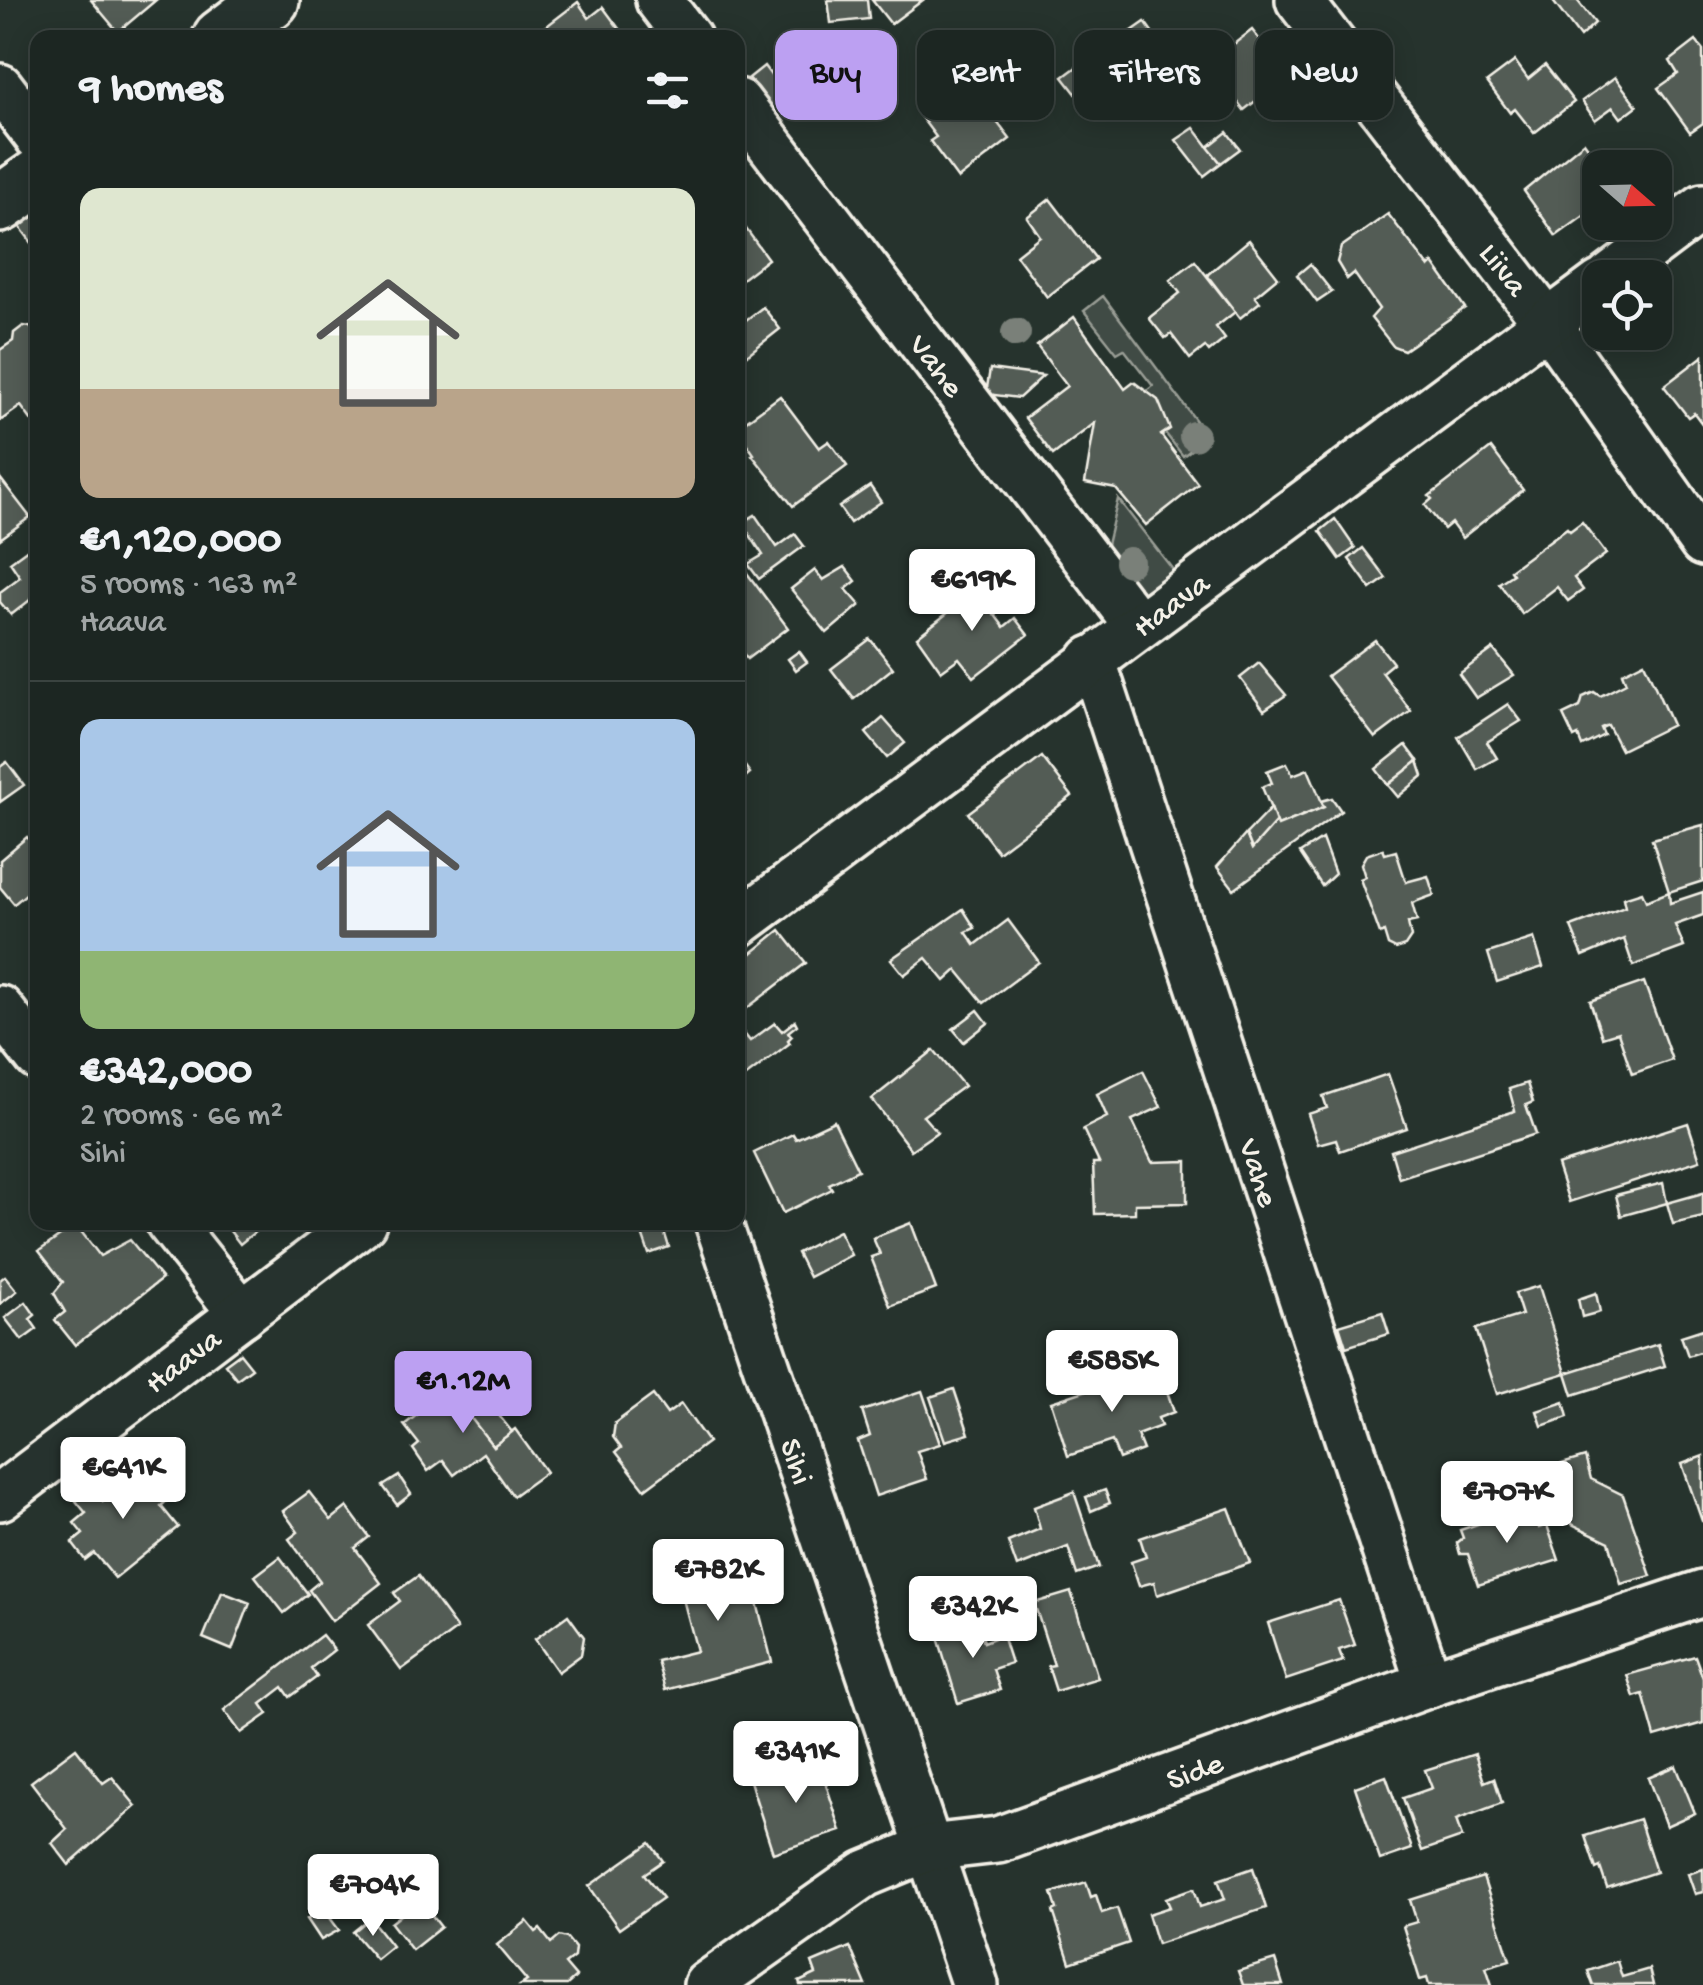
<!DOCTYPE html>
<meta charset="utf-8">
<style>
:root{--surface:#1c2622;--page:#29322f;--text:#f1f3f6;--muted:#a0a5a5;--line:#3a4340;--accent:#bca0f2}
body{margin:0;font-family:"Gochi Hand",sans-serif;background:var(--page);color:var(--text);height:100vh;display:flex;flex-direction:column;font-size:38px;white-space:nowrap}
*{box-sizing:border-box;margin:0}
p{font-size:32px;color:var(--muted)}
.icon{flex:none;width:55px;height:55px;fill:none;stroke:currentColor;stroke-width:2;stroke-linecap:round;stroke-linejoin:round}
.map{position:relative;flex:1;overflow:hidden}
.side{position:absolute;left:30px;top:30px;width:715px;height:1200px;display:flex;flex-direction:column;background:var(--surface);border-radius:20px;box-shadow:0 5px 25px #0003,0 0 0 2px var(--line)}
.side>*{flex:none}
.top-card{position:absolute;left:775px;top:30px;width:778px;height:90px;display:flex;gap:20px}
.needle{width:65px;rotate:110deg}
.buttons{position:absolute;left:1582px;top:150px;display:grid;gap:20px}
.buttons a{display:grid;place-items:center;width:90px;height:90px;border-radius:20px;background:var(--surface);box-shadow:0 5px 25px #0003,0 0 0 2px var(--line);font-size:50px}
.price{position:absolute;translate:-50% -85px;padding:0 22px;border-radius:10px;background:#fff;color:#222;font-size:32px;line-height:65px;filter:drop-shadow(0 2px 5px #0008)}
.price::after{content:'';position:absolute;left:50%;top:60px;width:30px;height:22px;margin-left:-15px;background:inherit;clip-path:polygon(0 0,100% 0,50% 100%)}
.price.active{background:var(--accent);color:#111}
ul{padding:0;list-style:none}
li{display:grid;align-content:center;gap:20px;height:530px;padding:0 50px}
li+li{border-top:2px solid var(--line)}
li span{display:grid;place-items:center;height:310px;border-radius:20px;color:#555}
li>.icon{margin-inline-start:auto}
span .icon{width:180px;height:180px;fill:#fffc;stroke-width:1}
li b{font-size:42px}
h2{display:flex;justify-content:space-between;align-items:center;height:120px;padding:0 50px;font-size:42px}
.tag{padding:0 35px;border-radius:20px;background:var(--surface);box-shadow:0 5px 25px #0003,0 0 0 2px var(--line);font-size:35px;line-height:90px}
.tag.active{background:var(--accent);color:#111}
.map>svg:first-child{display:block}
</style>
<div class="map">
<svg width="1703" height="1985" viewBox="0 0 1703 1985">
<rect width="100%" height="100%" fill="#26332d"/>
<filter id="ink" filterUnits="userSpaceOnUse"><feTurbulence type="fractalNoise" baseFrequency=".01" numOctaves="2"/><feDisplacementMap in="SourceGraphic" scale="20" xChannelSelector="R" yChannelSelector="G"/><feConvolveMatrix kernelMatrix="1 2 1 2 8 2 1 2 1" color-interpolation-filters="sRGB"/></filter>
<g filter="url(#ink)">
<g fill="#414b45" stroke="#9a9e96" stroke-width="2.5">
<polygon points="1103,296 1208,437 1183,456 1138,398 1153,386 1124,349 1117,353 1084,311"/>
<polygon points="1118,499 1177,575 1141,602 1105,553"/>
</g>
<g fill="#525c55" stroke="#f4f1e8" stroke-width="2.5">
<polygon points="91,0 156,0 118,32"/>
<polygon points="828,0 867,0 869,19 831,23"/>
<polygon points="872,0 923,0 891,24"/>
<polygon points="1552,0 1577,0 1595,23 1580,37"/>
<polygon points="578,2 589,18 603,7 626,38 531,38"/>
<polygon points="1145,22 1155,36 1132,53 1122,38"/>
<polygon points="1252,30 1288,76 1244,110 1208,64"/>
<polygon points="1696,41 1703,50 1703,123 1690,132 1658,88 1678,74 1670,61"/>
<polygon points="1275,47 1294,71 1288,76 1269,52"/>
<polygon points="1090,57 1103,75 1077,95 1063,77"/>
<polygon points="1515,61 1528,79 1545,65 1574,102 1534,133 1515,109 1510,113 1487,82"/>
<polygon points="764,66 788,98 775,111 749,78"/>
<polygon points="1615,77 1637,106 1621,118 1613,107 1595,120 1582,101"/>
<polygon points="964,79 1010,139 958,179 930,141 936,137 918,113"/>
<polygon points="1194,128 1221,163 1204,176 1176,140"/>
<polygon points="1227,132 1240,149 1221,163 1208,147"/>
<polygon points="1584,142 1603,168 1600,168 1600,211 1591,218 1588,213 1556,236 1524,191"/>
<polygon points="1050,199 1096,259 1047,297 1016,255 1040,236 1027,217"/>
<polygon points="738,207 744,215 738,218 768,259 738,282"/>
<polygon points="38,213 38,251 20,227"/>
<polygon points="1388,214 1429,267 1433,263 1465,308 1404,350 1393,346 1371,318 1379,309 1354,273 1347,279 1337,262 1341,247"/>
<polygon points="1249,240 1278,277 1255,296 1260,302 1240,318 1207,275"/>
<polygon points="1195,261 1235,312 1216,327 1225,339 1209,352 1205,347 1190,359 1171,334 1165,338 1149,318 1180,293 1170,280"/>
<polygon points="1310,264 1332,292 1317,302 1297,275"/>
<polygon points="763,307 780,329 738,362 738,326"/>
<polygon points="1074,317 1125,389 1134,382 1158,400 1170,429 1161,435 1198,484 1146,525 1116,489 1085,483 1095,423 1053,455 1025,418 1067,386 1037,346"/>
<polygon points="23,326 30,327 38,336 38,417 32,421 21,406 0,421 0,350 13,341 14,333"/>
<polygon points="1703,356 1703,425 1694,413 1688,417 1664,386"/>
<polygon points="990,369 1043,376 1019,398 986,394"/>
<polygon points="780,396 819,448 829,441 847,466 793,506 752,455 754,454 738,431 738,427"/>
<polygon points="1491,448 1523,490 1462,538 1451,523 1444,529 1425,505 1432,499 1429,496"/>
<polygon points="0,478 30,517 0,539"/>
<polygon points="870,486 881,502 850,523 839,507"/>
<polygon points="755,515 777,547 795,534 804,546 759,579 748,564 763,555 742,523"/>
<polygon points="1335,519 1355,548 1340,559 1320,531"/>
<polygon points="1582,522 1606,554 1574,578 1583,590 1568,601 1557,587 1522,614 1499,583 1513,574 1510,570 1567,528 1570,531"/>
<polygon points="32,546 38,554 38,600 35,596 11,615 0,602 0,592 20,577 10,562"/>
<polygon points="1363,548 1386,578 1371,589 1349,559"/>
<polygon points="741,565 788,628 747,659 738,646 738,568"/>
<polygon points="845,567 856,581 846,589 860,605 827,633 791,589 815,570 823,580"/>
<polygon points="987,582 1002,602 991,610 1004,627 1015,618 1028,635 974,677 959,658 941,671 917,637"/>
<polygon points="870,639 893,668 854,699 831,669"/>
<polygon points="1375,640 1393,663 1382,672 1411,711 1375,738 1327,676"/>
<polygon points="1493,649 1514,675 1476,698 1459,674"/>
<polygon points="799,651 807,662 796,670 788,659"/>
<polygon points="1644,662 1672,725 1621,750 1608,725 1601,728 1604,735 1582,746 1578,736 1574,738 1563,715 1580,707 1583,697 1594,692 1600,696 1626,683 1622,673"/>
<polygon points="1259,663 1286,695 1264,710 1240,678"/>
<polygon points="1508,704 1521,721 1487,742 1497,758 1477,769 1458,737"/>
<polygon points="883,718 905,743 887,758 866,733"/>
<polygon points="1406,745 1418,761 1388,785 1376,769"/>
<polygon points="738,757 750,773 738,783"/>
<polygon points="1042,757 1072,796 998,852 968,813"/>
<polygon points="1418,761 1423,776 1398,797 1388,785"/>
<polygon points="7,762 24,785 0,802 0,767"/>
<polygon points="1287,763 1293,775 1308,769 1324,807 1278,826 1262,787 1272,783 1267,771"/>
<polygon points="1332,798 1341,811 1234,889 1217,867 1246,834 1252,849 1276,822 1278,826 1324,807 1321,801"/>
<polygon points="1271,808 1276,822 1252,849 1246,834"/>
<polygon points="1703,825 1703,881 1669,892 1652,839"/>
<polygon points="27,837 38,850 38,884 14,904 0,887 0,860"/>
<polygon points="1322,839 1335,874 1322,886 1300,853"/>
<polygon points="1383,849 1385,854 1396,851 1406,882 1428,876 1434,895 1412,903 1417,921 1408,923 1411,937 1405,946 1396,949 1388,945 1384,932 1380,934 1360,879 1365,877 1361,864 1366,855"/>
<polygon points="1642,892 1646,901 1669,892 1670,903 1703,892 1703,915 1675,925 1684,947 1633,966 1624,939 1583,956 1571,927 1625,907 1623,898"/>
<polygon points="963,909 975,928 966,932 975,945 1008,920 1039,962 984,1003 957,970 945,981 926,958 904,975 891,959"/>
<polygon points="780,930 806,963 738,1015 738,964"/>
<polygon points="1534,938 1543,967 1497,982 1488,953"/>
<polygon points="1644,982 1672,1060 1632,1074 1618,1032 1602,1037 1590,1001"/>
<polygon points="978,1010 988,1023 964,1042 953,1029"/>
<polygon points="795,1021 797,1025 788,1032 792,1036 788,1040 790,1043 741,1080 738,1069 738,1026 750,1041 775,1023 782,1031"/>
<polygon points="934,1050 964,1086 923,1116 937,1132 911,1150 872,1099"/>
<polygon points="1143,1071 1161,1107 1132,1120 1152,1162 1187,1161 1187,1203 1135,1204 1135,1213 1095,1214 1093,1163 1099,1163 1083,1129 1107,1117 1097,1094"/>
<polygon points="1388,1074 1407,1128 1340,1151 1336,1139 1318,1144 1308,1114 1327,1108 1323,1096"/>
<polygon points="1527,1083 1533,1102 1526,1105 1536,1134 1399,1178 1391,1151 1515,1111 1509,1089"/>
<polygon points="834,1121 858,1170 829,1184 832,1189 783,1213 754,1153 793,1134 796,1139"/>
<polygon points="1688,1123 1700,1160 1569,1202 1557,1165"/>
<polygon points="1663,1183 1667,1203 1621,1216 1616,1195"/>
<polygon points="1703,1193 1703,1217 1673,1224 1667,1203"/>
<polygon points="223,1222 267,1222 240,1244"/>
<polygon points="638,1222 661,1222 669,1247 649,1254"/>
<polygon points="911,1223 936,1289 890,1306 871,1257 880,1254 873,1238"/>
<polygon points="76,1225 100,1256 130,1240 162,1279 75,1345 55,1320 65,1312 54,1293 63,1282 39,1251"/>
<polygon points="839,1231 851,1255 809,1277 797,1253"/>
<polygon points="5,1276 17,1291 0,1304 0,1280"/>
<polygon points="1539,1286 1566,1373 1497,1394 1476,1329 1522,1315 1515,1293"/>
<polygon points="1596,1293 1600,1312 1582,1317 1578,1299"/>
<polygon points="26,1302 35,1315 30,1319 37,1329 22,1340 5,1318"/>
<polygon points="1382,1312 1389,1334 1346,1347 1339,1325"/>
<polygon points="1703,1329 1703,1351 1688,1356 1681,1336"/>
<polygon points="1658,1344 1665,1366 1573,1395 1566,1373"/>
<polygon points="240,1353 252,1368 237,1379 225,1364"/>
<polygon points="428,1371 437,1372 493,1446 515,1429 546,1472 513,1496 483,1453 454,1475 443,1460 428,1471 413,1449 419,1444 404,1425 417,1415 401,1393"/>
<polygon points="1142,1372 1147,1385 1163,1379 1174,1412 1158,1418 1161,1426 1137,1435 1143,1450 1119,1459 1112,1441 1068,1456 1051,1402"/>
<polygon points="954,1389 969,1434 945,1441 930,1397"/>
<polygon points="922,1391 940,1444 917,1451 927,1479 876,1496 858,1441 870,1436 862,1411"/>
<polygon points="482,1394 512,1432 493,1446 463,1408"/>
<polygon points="653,1395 667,1414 681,1404 708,1442 645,1489 616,1452 621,1448 613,1437 615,1423"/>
<polygon points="1564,1402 1568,1417 1542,1426 1537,1411"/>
<polygon points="1703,1456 1703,1521 1702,1521 1682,1464"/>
<polygon points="1585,1457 1591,1479 1623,1495 1651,1576 1621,1584 1609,1542 1572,1524 1555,1466"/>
<polygon points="118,1470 128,1483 139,1474 149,1486 159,1479 172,1496 161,1506 178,1527 115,1578 94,1553 85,1560 72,1543 83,1534 74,1523 86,1513 76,1501 92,1488 103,1501 113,1492 104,1481"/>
<polygon points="399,1476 411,1494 397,1505 383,1486"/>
<polygon points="1105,1490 1110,1503 1091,1511 1086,1497"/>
<polygon points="309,1492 331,1520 347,1507 369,1537 355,1548 381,1583 332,1621 309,1590 320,1581 289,1539 298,1532 283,1511"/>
<polygon points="1074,1492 1099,1567 1077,1575 1068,1547 1017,1567 1008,1542 1040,1529 1034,1507"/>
<polygon points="1531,1506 1539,1528 1547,1525 1559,1560 1478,1585 1468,1554 1460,1554 1457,1543 1463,1538 1460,1530"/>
<polygon points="1229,1508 1250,1563 1157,1595 1154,1582 1139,1586 1131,1562 1146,1557 1140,1538"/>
<polygon points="745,1555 772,1662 665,1690 657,1661 697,1651 676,1573"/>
<polygon points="280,1557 308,1594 284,1613 255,1576"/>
<polygon points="418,1576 457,1629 401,1670 368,1625 400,1601 394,1593"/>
<polygon points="222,1592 250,1603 232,1650 203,1638"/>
<polygon points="1071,1592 1098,1678 1056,1691 1048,1666 1054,1665 1034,1603"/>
<polygon points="1339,1600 1355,1645 1339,1650 1343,1661 1286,1680 1268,1623"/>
<polygon points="568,1615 584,1637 581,1655 558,1672 535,1639"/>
<polygon points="978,1621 984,1642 1002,1635 1011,1663 993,1669 1000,1690 958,1703 937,1634"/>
<polygon points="322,1635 334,1650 311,1668 317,1677 290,1697 283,1687 261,1704 268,1714 241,1733 224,1710"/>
<polygon points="1695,1656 1703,1678 1703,1723 1655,1737 1643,1694 1634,1697 1627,1675"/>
<polygon points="76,1748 103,1783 112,1777 136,1806 69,1865 52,1843 67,1829 31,1782"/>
<polygon points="1475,1754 1484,1782 1494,1778 1502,1803 1456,1820 1462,1837 1422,1851 1403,1798 1432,1788 1425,1770"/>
<polygon points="818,1759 841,1831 773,1853 750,1781"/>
<polygon points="1676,1766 1695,1813 1666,1826 1648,1778"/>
<polygon points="1386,1776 1412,1849 1380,1860 1355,1787"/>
<polygon points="1639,1819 1656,1872 1607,1888 1600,1867 1596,1869 1585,1836"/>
<polygon points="650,1843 663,1861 644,1874 663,1898 619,1929 589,1886"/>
<polygon points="1253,1868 1266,1908 1157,1944 1148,1914 1170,1907 1166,1898 1194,1888 1200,1907 1225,1899 1218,1880"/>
<polygon points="1703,1869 1703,1892 1695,1894 1688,1874"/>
<polygon points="1483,1877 1510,1960 1486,1967 1492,1985 1429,1985 1427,1978 1420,1980 1403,1926 1417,1922 1410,1900"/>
<polygon points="346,1878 364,1905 346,1915 329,1888"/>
<polygon points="1086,1882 1091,1897 1096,1895 1102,1913 1117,1908 1129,1943 1070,1963 1053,1911 1057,1909 1052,1893"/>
<polygon points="420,1900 441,1927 412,1950 391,1923"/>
<polygon points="322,1907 339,1930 321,1940 307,1919"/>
<polygon points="370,1918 392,1946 376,1959 353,1932"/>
<polygon points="527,1921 536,1932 540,1929 551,1943 559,1936 567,1938 575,1948 574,1957 565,1964 576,1977 567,1985 521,1985 527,1981 497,1945"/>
<polygon points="850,1947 866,1985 800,1985 799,1982 816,1974 812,1963"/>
<polygon points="1275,1960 1283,1985 1243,1985 1238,1971"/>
<polygon points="1617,1961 1622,1977 1649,1969 1653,1985 1593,1985 1588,1971"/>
</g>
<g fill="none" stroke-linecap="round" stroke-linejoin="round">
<defs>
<g id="street">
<polyline points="659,0 688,38"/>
<path id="s1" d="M 1299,0 L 1548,324 L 1703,543"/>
<polyline points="0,87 38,137"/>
<path id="s2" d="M 738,102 L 1138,626"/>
<polyline points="1609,278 1703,207"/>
<path id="s3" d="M 1092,659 L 1429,1684"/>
<path id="s4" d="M 738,924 L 1600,284"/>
<polyline points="0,1009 38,1057"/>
<polyline points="169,1222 242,1314"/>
<path id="s5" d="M 718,1222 L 975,1985"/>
<path id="s6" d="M 0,1497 L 363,1222"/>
<path id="s7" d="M 707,1985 L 865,1874 L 928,1848 L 998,1840 L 1429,1684 L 1703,1593"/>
</g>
<g id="secondary">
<polyline points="221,38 271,0"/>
<polyline points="0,204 38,177"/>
</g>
</defs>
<use href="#street" stroke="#f4f1e8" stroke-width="52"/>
<use href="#secondary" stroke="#f4f1e8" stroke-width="62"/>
<use href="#street" stroke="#26332d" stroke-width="45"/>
<use href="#secondary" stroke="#26332d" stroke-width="55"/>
</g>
<g fill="#7a8079">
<circle cx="1016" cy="333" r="15"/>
<circle cx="1194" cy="436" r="15"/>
<circle cx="1129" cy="562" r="15"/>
</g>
</g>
<g text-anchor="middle" stroke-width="8" stroke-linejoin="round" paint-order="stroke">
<g font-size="32" fill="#f4f1e8" stroke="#26332d">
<text dy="11" stroke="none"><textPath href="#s1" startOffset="338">Liiva</textPath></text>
<text dy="11" stroke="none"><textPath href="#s2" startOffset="330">Vahe</textPath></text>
<text dy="11" stroke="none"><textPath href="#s4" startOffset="538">Haava</textPath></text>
<text dy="11" stroke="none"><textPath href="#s3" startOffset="540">Vahe</textPath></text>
<text dy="11" stroke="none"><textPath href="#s6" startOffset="228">Haava</textPath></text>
<text dy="11" stroke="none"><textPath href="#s5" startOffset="252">Sihi</textPath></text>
<text dy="11" stroke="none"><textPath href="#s7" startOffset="540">Side</textPath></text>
</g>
</g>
</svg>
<div class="buttons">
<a><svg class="needle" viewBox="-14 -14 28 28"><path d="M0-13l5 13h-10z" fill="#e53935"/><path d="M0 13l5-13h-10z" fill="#a0a5a5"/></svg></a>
<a><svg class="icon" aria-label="locate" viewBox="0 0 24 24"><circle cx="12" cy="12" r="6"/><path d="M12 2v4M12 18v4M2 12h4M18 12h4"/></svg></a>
</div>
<b class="price" style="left:972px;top:634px">€619K</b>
<b class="price" style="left:1112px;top:1415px">€585K</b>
<b class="price active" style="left:463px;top:1436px">€1.12M</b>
<b class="price" style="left:123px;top:1522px">€641K</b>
<b class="price" style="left:1507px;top:1546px">€707K</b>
<b class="price" style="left:718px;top:1624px">€782K</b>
<b class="price" style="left:973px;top:1661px">€342K</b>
<b class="price" style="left:796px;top:1806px">€341K</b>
<b class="price" style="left:373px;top:1939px">€704K</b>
<div class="top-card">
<a class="tag active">Buy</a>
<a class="tag">Rent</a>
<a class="tag">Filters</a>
<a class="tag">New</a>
</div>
<section class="side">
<h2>9 homes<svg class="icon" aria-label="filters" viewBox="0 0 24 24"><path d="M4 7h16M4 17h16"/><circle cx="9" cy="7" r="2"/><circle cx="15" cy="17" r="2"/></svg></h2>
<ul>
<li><span style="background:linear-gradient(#dfe7d0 65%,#b9a48a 0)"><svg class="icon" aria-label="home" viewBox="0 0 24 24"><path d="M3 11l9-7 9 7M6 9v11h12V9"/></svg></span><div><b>€1,120,000</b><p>5 rooms · 163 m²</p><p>Haava</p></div></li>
<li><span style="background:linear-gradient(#a9c7e8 75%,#8fb573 0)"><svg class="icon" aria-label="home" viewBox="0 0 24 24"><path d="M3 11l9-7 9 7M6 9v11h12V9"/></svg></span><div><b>€342,000</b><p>2 rooms · 66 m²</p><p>Sihi</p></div></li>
</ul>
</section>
</div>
